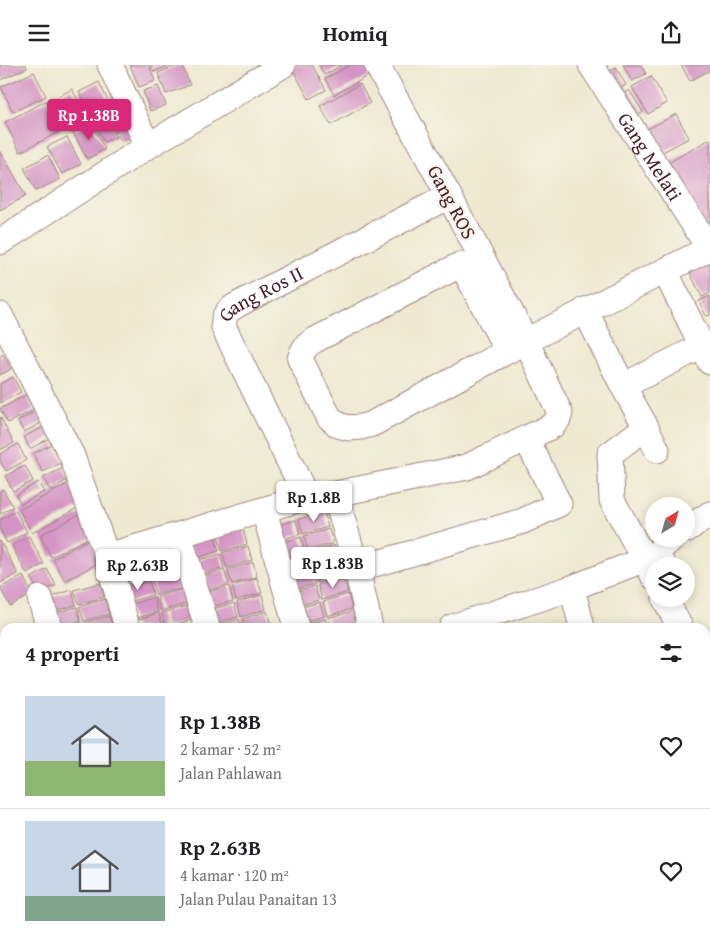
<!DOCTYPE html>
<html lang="id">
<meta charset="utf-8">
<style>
:root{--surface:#fff;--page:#f2f2f2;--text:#202124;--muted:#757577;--line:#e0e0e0;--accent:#db2777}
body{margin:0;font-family:"Gentium Book Plus",serif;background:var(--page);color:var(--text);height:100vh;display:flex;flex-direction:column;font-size:19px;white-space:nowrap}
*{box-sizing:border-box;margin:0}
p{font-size:16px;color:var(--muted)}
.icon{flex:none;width:28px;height:28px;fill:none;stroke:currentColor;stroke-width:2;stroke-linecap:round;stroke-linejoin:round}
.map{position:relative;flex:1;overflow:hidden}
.panel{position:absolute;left:0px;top:558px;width:710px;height:321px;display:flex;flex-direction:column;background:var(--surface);border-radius:15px 15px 0 0;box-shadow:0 2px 12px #0003}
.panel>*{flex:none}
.needle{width:32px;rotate:37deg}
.tools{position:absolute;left:645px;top:432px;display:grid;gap:10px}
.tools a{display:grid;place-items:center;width:50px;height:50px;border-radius:50%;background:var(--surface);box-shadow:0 2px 12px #0003;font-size:25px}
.price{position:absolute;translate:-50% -42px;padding:0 11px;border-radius:5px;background:#fff;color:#222;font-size:16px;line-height:32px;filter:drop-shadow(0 1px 2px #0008)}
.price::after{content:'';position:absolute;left:50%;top:30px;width:15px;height:11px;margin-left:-8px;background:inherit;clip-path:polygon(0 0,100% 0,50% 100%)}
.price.current{background:var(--accent);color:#fff}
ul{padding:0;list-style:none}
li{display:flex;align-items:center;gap:15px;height:125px;padding:0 25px}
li+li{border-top:1px solid var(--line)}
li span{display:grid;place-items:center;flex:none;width:140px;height:100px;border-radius:0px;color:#555}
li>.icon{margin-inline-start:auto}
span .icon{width:60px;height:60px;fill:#fffc;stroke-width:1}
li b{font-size:21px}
h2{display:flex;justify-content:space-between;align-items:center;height:60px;padding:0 25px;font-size:21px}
header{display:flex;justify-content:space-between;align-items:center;height:65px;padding:0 25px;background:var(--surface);font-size:22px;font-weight:700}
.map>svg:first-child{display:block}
</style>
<header><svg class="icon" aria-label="menu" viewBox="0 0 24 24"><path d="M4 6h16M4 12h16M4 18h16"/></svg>Homiq<svg class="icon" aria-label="share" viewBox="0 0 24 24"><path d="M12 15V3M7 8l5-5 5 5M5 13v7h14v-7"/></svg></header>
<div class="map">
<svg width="710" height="878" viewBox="0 0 710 878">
<rect width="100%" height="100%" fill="#f7f3e8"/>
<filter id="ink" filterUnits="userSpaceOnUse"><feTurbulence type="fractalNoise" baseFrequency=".02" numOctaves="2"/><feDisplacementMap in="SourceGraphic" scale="10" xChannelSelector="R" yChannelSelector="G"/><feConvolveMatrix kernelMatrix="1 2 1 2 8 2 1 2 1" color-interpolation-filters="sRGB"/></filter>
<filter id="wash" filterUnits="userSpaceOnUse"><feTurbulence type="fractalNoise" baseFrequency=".0096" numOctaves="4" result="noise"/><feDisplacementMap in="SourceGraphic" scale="20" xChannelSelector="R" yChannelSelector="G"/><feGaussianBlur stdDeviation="1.12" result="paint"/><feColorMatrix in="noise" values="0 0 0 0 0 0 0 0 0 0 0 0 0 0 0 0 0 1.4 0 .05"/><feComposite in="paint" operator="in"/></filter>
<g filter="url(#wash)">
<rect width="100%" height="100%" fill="#eee9d0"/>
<g id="blocks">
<g fill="#d494c5">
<polygon points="0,0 26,0 27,3 0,15"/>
<polygon points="130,0 149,0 155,16 139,22"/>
<polygon points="151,0 171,0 154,7"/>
<polygon points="178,0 182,0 190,20 166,29 158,8"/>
<polygon points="296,0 312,0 326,25 309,34 292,3"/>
<polygon points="319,0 342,0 324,10"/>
<polygon points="350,0 364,0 370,10 334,30 325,14"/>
<polygon points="623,0 641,0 646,9 632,16"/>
<polygon points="681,0 710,0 710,5 690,16"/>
<polygon points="616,2 626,20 613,27 603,10"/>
<polygon points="34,7 46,31 13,47 1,22"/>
<polygon points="651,11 667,38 648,49 632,22"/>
<polygon points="99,17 108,36 89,45 79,27"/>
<polygon points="360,19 370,38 331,60 320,41"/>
<polygon points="158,21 166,40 150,46 143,26"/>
<polygon points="72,24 88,54 70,64 54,34"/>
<polygon points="629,25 643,47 630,56 615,34"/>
<polygon points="46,36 61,66 20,87 5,57"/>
<polygon points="106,45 116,72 104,77 90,49"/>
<polygon points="109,48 121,48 134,73 120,75"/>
<polygon points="676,49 689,73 659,89 646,65"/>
<polygon points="91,58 105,84 87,94 73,67"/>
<polygon points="67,72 81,99 62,109 47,82"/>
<polygon points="710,74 710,170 668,98"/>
<polygon points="0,87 1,87 26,131 0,145"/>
<polygon points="48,90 60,114 36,126 24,103"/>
<polygon points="710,195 710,228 702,232 689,206"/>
<polygon points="710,231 710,250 706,251 699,236"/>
<polygon points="3,289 11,304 0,310 0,291"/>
<polygon points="13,312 21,327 0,338 0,319"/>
<polygon points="26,330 34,345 8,358 0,344"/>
<polygon points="36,346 43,357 24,367 18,356"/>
<polygon points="0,352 14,378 0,385"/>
<polygon points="45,361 51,372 30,384 24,372"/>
<polygon points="53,378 63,397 43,407 33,389"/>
<polygon points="18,379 26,395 6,406 0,396 0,389"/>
<polygon points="25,401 33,416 13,426 5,411"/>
<polygon points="63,403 69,414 50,425 43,413"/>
<polygon points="38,417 44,427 21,439 16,430"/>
<polygon points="69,418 81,441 32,468 19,445"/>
<polygon points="3,424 13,442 0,449 0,426"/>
<polygon points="16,446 27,467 7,478 0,464 0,455"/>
<polygon points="324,447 328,462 303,469 299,454"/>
<polygon points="82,448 94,470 51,492 40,470"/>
<polygon points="296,455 300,469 275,477 271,462"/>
<polygon points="243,464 247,479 222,486 218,471"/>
<polygon points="329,464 333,478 308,486 304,471"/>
<polygon points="29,471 44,499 27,509 12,481"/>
<polygon points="215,472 219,486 194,494 190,479"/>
<polygon points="301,472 305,486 280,493 276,479"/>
<polygon points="90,474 102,496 65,516 53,494"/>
<polygon points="0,476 18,509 0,518"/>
<polygon points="334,480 338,495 313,502 308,488"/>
<polygon points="248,481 252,495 227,503 222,488"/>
<polygon points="305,488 310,502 285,510 280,495"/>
<polygon points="220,489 224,503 199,510 194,496"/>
<polygon points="172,491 177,506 152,513 147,499"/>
<polygon points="338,496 343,511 318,518 313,504"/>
<polygon points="253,497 257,512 232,519 227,505"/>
<polygon points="144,499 149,514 123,521 119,506"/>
<polygon points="47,504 56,520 39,529 31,513"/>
<polygon points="310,504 315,519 289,526 285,512"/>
<polygon points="224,505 229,519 203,527 199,512"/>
<polygon points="177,508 182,523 156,530 152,515"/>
<polygon points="23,511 32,529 10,541 0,523"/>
<polygon points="257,513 262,528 236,535 232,521"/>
<polygon points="343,513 348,527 322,535 318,520"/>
<polygon points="149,516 153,530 128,537 124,523"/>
<polygon points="100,518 104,532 79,539 74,525"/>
<polygon points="229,521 233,536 208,543 204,528"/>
<polygon points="315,521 319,535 294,542 290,528"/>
<polygon points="182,524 186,539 161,546 157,532"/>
<polygon points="72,525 76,540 51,547 47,533"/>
<polygon points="348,529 352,544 327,551 323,537"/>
<polygon points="262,530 266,544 241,552 237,537"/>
<polygon points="154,532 158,547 133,554 129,540"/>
<polygon points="105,534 109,549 84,556 79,542"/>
<polygon points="320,537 324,551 299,559 295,544"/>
<polygon points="234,538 238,552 213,559 209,545"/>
<polygon points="187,541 191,555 166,562 162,548"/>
<polygon points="77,542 81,557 60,562 51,549"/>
<polygon points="267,546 271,561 265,562 244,562 242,554"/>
<polygon points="353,546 357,560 350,562 330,562 328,553"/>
<polygon points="159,548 163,562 136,562 133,556"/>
<polygon points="109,551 113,562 85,562 84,558"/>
<polygon points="239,554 241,562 211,562"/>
<polygon points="325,554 327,562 300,562 299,561"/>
<polygon points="710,597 710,626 705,623 705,604"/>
<polygon points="705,660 710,664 710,714 705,721"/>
<polygon points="710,767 710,793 705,796 705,769"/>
<polygon points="709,817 710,819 710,864 705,866 705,818"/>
<polygon points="219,874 253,874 254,878 215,878 214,876"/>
<polygon points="281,874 297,874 299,878 272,878"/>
<polygon points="331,874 359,874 361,878 326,878 325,876"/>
<polygon points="424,874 437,874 439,878 414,878"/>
<polygon points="446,874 467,874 469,878 447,878"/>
<polygon points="498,874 530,874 531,876 527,878 500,878"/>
<polygon points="563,874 590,874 592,878 552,878"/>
<polygon points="611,874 633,874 622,878 612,878"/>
<polygon points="641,874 659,874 660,878 630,878"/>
<polygon points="677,874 698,874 700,878 679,878"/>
</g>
</g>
</g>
<g filter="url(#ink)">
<use href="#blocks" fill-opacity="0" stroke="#9c847e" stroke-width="1"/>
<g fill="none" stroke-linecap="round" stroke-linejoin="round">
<defs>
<g id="minor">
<polyline points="110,0 148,81"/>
<path id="s1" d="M 591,0 L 709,183"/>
<polyline points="0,177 148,81 283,0"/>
<polyline points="665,206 710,297"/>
<polyline points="585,245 623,321 646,362 657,385"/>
<polyline points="0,250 72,391 108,495 127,562"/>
<path d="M 507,285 L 463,202 L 460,200 L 315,275 C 306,280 303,284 300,294 L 329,352 L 338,360 L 349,363 L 361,362 L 372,359 L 526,276 L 710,183"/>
<polyline points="623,321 690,287"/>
<polyline points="646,362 610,389 612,435 654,512"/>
<polyline points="335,429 357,504 370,562"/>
<path id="s2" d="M 307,433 L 224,263 C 224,261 223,258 224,255 C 225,244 240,239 248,234 L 449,131"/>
<polyline points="264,445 296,562"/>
<polyline points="686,465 710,449"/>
<polyline points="179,470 207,562"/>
<polyline points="107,491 300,434 335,429 467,402 552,361 558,354 560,348 526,276 449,131 377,0"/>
<path d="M 663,501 C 655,485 659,483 673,474"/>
<polyline points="357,504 523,456 559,439 526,373"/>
<polyline points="572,523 582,562"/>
<polyline points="40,533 49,562"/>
<polyline points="665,534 680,562"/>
<polyline points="452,562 572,523 645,494"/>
<polyline points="0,623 5,621"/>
<polyline points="705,634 710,638"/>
<polyline points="0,701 5,711"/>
<polyline points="0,797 5,793"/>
<polyline points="705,806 710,804"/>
<polyline points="0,863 5,868"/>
<polyline points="316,874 318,878"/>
<polyline points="179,878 191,874"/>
<polyline points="548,878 559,874"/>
</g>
</defs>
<use href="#minor" stroke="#9c847e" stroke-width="27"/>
<use href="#minor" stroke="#fff" stroke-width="25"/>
</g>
</g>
<g text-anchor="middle" stroke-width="4.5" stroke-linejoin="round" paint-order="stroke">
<g font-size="20" fill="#4a1f2b" stroke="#f7f3e8">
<text dy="7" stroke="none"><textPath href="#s1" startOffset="109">Gang Melati</textPath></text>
<text transform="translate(452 137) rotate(62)" y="7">Gang ROS</text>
<text dy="7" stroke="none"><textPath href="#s2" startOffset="244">Gang Ros II</textPath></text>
</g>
</g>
</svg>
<div class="tools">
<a><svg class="needle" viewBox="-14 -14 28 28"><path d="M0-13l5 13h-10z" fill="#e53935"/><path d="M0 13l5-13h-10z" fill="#757577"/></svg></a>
<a><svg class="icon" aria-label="layers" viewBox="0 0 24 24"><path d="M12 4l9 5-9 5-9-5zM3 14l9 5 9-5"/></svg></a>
</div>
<b class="price current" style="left:89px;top:76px">Rp 1.38B</b>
<b class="price" style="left:314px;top:458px">Rp 1.8B</b>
<b class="price" style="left:333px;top:524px">Rp 1.83B</b>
<b class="price" style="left:138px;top:526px">Rp 2.63B</b>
<section class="panel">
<h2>4 properti<svg class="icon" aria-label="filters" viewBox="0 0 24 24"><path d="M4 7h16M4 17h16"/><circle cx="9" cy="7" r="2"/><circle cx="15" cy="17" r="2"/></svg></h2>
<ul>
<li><span style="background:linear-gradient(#c9d6e8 65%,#8fb573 0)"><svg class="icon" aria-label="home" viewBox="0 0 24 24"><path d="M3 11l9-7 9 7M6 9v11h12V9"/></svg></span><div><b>Rp 1.38B</b><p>2 kamar · 52 m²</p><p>Jalan Pahlawan</p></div><svg class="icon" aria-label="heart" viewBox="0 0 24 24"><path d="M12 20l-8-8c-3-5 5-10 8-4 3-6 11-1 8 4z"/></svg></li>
<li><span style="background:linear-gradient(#c9d6e8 75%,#7fa58c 0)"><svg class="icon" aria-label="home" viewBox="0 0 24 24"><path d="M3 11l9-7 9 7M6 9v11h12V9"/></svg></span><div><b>Rp 2.63B</b><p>4 kamar · 120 m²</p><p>Jalan Pulau Panaitan 13</p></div><svg class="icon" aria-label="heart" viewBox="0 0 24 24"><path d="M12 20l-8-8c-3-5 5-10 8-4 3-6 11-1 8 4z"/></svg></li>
</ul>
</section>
</div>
